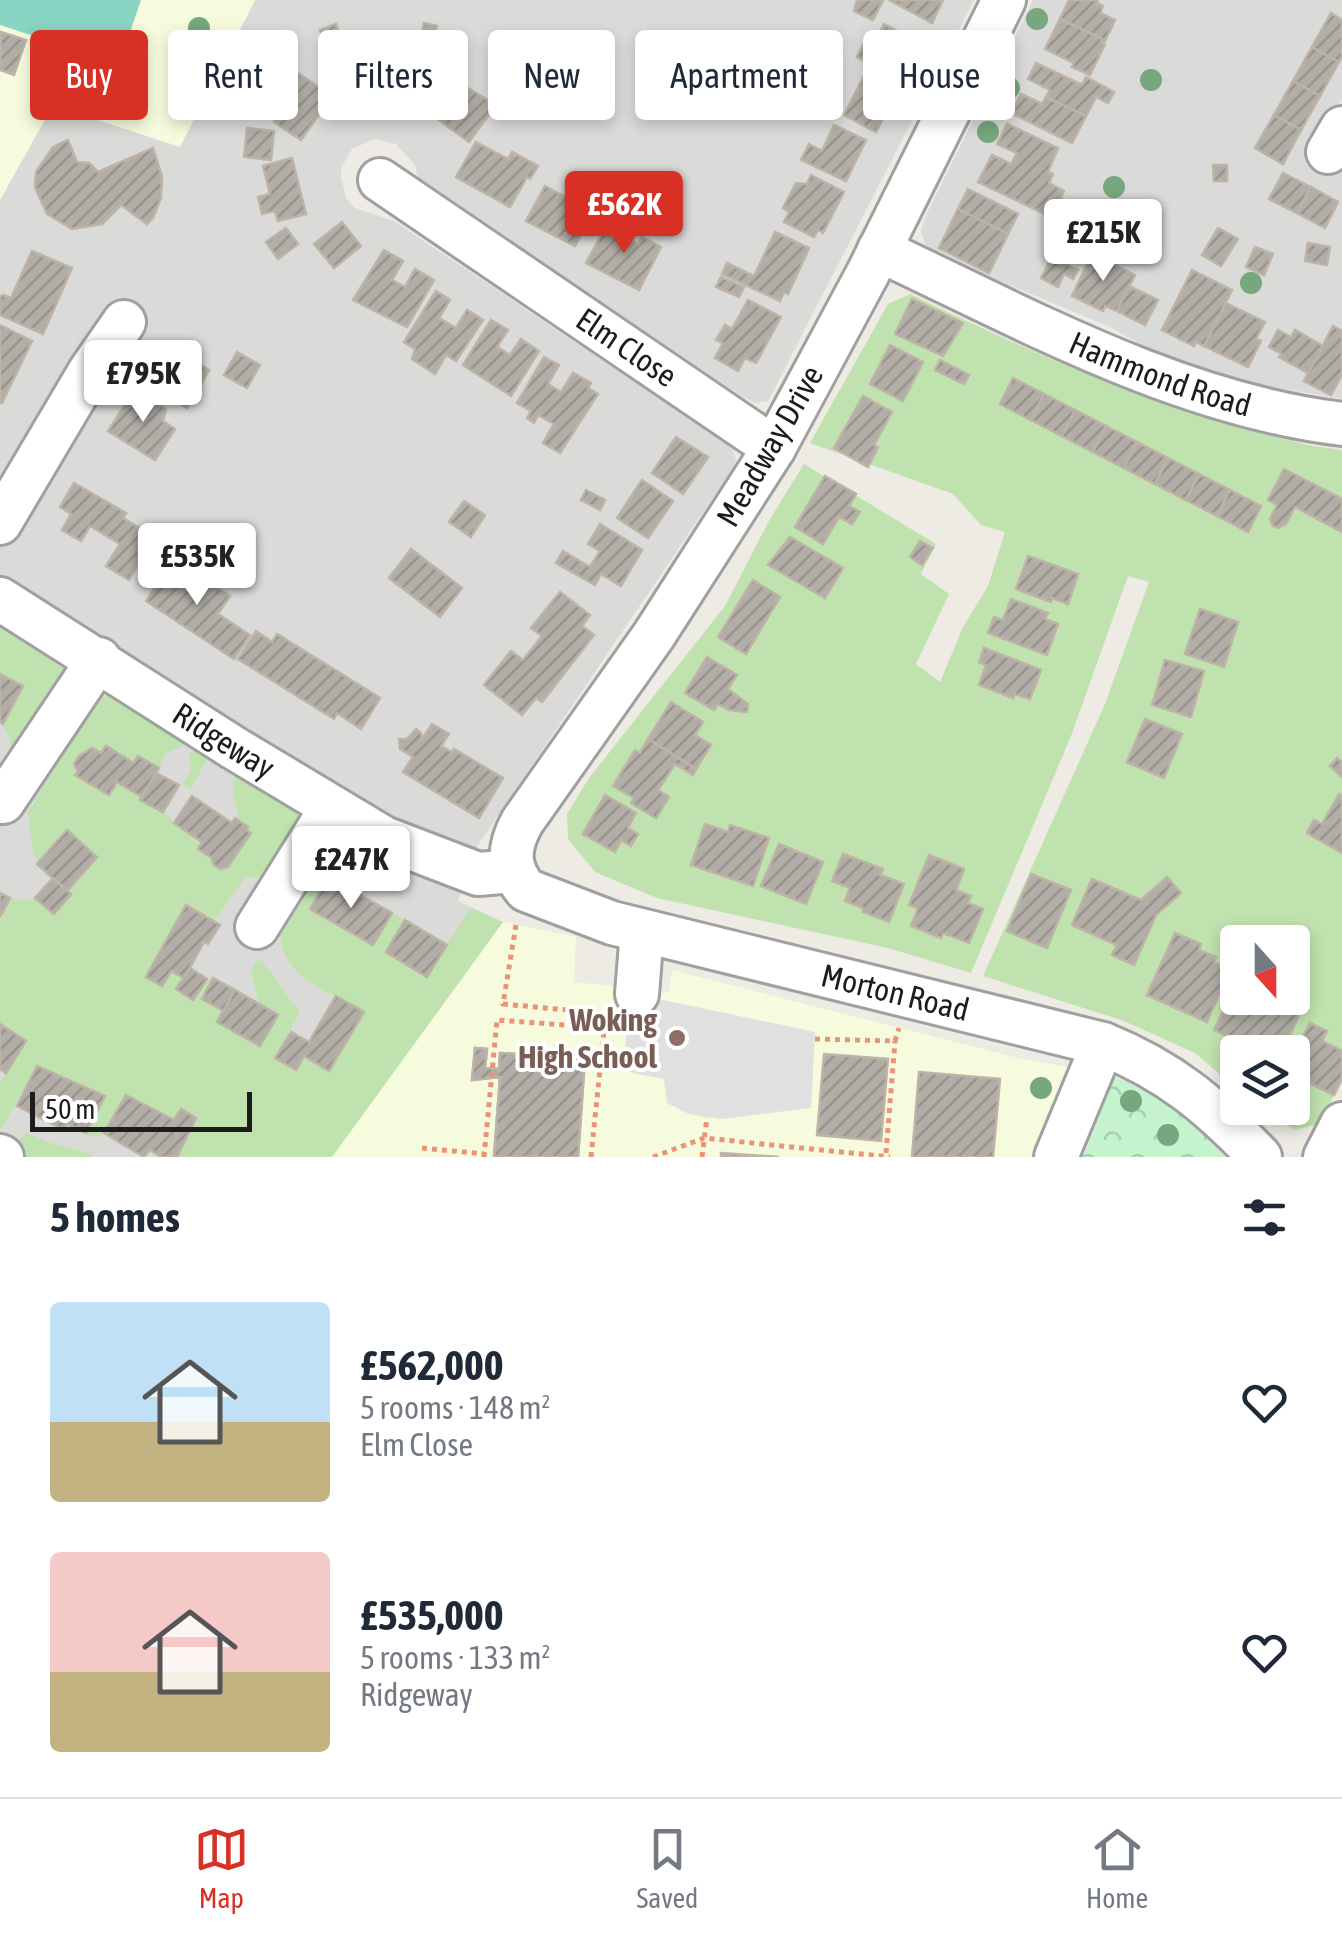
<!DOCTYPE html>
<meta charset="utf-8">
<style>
:root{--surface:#fff;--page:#f6f6f7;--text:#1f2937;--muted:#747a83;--line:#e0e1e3;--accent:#d93025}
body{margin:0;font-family:"Asap Condensed",sans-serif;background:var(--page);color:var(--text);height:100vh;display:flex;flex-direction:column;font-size:38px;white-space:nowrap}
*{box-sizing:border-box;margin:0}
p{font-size:32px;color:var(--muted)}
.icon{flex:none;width:55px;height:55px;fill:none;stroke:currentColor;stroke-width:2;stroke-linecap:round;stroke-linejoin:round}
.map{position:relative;height:1157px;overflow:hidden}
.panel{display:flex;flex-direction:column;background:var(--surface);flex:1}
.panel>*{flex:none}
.hud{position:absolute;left:30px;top:30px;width:1282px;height:90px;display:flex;gap:20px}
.needle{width:65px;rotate:159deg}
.controls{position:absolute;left:1220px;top:925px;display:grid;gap:20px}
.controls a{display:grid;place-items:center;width:90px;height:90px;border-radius:10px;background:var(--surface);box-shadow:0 5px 15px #0003;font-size:50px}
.scale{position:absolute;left:30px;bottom:25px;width:222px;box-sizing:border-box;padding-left:10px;border:5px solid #1c1c1c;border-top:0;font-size:28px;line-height:35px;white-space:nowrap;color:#1c1c1c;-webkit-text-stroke:8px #fff;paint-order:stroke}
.price{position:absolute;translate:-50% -85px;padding:0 22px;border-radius:10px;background:#fff;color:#222;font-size:32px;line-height:65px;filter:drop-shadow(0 2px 5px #0008)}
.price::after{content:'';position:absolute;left:50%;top:60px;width:30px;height:22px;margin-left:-15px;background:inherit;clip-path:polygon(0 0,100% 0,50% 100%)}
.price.on{background:var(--accent);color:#fff}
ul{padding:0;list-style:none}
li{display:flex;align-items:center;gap:30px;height:250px;padding:0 50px}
li span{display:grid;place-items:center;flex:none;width:280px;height:200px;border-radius:10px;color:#555}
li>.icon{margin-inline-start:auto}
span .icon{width:120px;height:120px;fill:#fffc;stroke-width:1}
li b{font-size:42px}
h2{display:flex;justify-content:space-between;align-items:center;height:120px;padding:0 50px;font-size:42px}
.tag{padding:0 35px;border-radius:10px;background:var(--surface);box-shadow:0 5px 15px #0003;font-size:35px;line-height:90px}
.tag.on{background:var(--accent);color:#fff}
.dock{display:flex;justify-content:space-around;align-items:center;height:140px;border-top:2px solid var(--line);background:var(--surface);font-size:28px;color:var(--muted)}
.dock a{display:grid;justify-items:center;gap:5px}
.dock .on{color:var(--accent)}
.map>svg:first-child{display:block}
</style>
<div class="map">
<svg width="1342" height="1157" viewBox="0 0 1342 1157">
<defs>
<pattern id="park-crowns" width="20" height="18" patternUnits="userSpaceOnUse" patternTransform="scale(2.5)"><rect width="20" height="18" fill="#c4f3ce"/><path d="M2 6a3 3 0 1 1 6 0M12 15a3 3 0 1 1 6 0" fill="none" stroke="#a8d0b0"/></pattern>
<pattern id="building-hatch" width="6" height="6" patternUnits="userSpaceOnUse" patternTransform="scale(2.5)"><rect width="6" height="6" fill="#b2ada6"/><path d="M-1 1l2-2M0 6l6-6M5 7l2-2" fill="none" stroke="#98948e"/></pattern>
</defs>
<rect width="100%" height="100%" fill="#edebe3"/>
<g fill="#dadad9">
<polygon points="255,0 974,0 768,401 755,403 738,394 418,179 415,165 396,144 374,139 352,149 341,168 341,177 346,198 355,208 394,221 720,439 732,448 736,460 733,468 480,842 468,866 458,901 503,922 332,1157 0,1157 0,200 53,105 180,147"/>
<polygon points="1033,0 1342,0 1342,99 1314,154 1342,170 1342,399 1244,382 1150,350 1110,327 938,255 925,245 921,230 927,213"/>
</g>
<g fill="#f7fbde">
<polygon points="0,0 255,0 180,147 53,105 0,200"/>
<polygon points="503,922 576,937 574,982 669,992 672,970 1014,1057 1102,1074 1225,1157 332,1157"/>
</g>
<g fill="#c0e2ae" fill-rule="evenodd">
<path d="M 910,294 C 1014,344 1118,392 1230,424 C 1267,435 1303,446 1342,450 L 1342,1080 L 1319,1124 L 1294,1130 L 1258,1108 L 1292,1108 L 1292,1052 L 1238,1052 L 1237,1089 L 1195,1053 L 1124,1021 L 983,976 L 1105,704 L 1149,582 L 1128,576 L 1071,736 L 971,973 L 888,948 L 657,898 L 595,872 L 568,839 L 567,814 L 589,778 L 725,606 L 770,519 L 804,464 L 936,544 L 921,574 L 949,594 L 916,664 L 940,682 L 963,627 L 988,586 L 1005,532 L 981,525 L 953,494 L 810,443 L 888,304 ZM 1238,942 L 1292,942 L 1292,998 L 1238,998 Z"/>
<polygon points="0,625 73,676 8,765 6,758 11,740 3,724 23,686 0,674"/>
<path d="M 107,695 L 118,696 L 186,738 L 181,747 L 166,753 L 159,768 L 138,756 L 134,763 L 92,748 L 74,764 L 76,775 L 109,795 L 117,782 L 142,797 L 141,801 L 172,818 L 174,823 L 202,842 L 198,849 L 212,858 L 213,864 L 219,869 L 228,867 L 251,834 L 246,830 L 247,826 L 235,818 L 239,812 C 232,796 230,785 237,769 L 310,805 L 274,876 L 245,878 L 214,921 L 186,906 L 146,977 L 162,986 L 171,971 L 184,978 L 177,990 L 193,1000 L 207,979 L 213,978 L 224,1011 L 218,1022 L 260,1046 L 278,1015 L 259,1004 L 251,972 L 256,960 L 262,961 L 300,1013 L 274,1056 L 295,1070 L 304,1056 L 330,1070 L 363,1012 C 329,991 286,981 280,937 L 338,843 L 348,837 L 377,843 L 388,875 L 352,890 L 328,877 L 310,909 L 373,945 L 392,913 L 405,920 L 386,952 L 426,977 L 471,908 L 503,922 L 332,1157 L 177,1157 L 192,1130 L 190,1128 L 195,1117 L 181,1109 L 174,1120 L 126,1096 L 104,1133 L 97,1138 L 86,1133 L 104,1095 L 37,1066 L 0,1131 L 0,1082 L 26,1041 L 0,1024 L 0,917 L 10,898 L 24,901 L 35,898 L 55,914 L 71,895 L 67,891 L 97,858 L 67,830 L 39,861 L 33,854 L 28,812 L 96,700 Z"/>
<polygon points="197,746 211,753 190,789 183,784 191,768 189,756"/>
<path d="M 26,1132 C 52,1146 65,1146 92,1154 L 90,1157 L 24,1157 L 14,1148 Z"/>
</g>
<polygon fill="url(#park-crowns)" points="1102,1074 1143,1087 1187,1112 1225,1157 1066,1157"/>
<polygon fill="#89d4c2" points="0,0 141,0 119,64 0,25"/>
<polygon fill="#e0e0e0" points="630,993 815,1032 811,1108 721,1119 689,1114 667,1103 664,1079 623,1071"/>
<g fill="url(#building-hatch)" stroke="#bdb4a7" stroke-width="2.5">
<polygon points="857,0 883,0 873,20 854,11"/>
<polygon points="889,0 943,0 932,23"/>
<polygon points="1069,0 1098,0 1097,3 1103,6 1100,13 1115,20 1105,41 1060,19"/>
<polygon points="1331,13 1342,20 1342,57 1339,62 1312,47"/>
<polygon points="1060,19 1103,39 1101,42 1105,44 1090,75 1072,67 1074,63 1045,49"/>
<polygon points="424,23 437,26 431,49 418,46"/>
<polygon points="336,24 345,51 328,56 320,30"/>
<polygon points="884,24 915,40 896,77 857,57 865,41 873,45"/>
<polygon points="1,32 26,40 14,75 0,70"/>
<polygon points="443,39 455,45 444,65 433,59"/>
<polygon points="1312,47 1339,62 1320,96 1293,81"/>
<polygon points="351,51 367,52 367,62 381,62 381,53 403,53 403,62 408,62 408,100 351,100"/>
<polygon points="1036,63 1082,85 1086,77 1114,92 1108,103 1096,97 1086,116 1046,97 1050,90 1028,79"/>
<polygon points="286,65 332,96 301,140 274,122 289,100 271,87"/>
<polygon points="864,76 897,92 876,132 844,115"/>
<polygon points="450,77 496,105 469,142 421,107 440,80 445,84"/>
<polygon points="1293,81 1320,96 1301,130 1274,115"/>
<polygon points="1021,94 1042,104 1046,97 1086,116 1072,143 1011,113"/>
<polygon points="1274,115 1301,130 1283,164 1255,148"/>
<polygon points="1007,124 1058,148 1048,172 1053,174 1049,183 1064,191 1059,202 1050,198 1043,213 978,182 992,155 1011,164 1017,153 997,144"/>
<polygon points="834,125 866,140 846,181 801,160 809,144 822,151"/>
<polygon points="247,128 274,131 271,160 244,157"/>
<polygon points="68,140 77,162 89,163 98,172 153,148 162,177 161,198 153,218 147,224 121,205 102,224 72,229 47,214 35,187 36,172 53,147"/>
<polygon points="476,142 508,159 512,152 538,166 530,179 527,177 510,207 456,177"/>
<polygon points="292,158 306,214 278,221 275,211 262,214 258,197 270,194 263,166"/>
<polygon points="1213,165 1227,165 1227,181 1214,181"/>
<polygon points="1283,173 1311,187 1297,213 1269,199"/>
<polygon points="811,175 844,192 823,233 818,230 814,237 784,222 789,212 783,208 796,183 807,184"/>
<polygon points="545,186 593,212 575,246 526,221"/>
<polygon points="1311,187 1338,202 1325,228 1297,213"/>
<polygon points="968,189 1018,214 1008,234 958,209"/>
<polygon points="958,209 1008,234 989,273 939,248"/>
<polygon points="342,222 361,246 334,268 314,244"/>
<polygon points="613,222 634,233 630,240 638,244 642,237 661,247 639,290 586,263 605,228 608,230"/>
<polygon points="286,228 298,244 278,259 266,242"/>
<polygon points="1218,228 1238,239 1221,266 1202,255"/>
<polygon points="775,232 809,248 788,294 784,292 780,301 722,274 727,263 754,276"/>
<polygon points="1308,243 1330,247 1327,265 1305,261"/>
<polygon points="1255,247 1273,254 1264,275 1246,267"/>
<polygon points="384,250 403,261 392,280 405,287 415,269 434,280 407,327 353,300"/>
<polygon points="32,251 72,268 43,334 0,315 0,297 3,295 11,298"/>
<polygon points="1092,254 1135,275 1117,311 1105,306 1103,311 1072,296"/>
<polygon points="1052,257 1078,270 1073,279 1064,274 1058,287 1041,278"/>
<polygon points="1192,270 1232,290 1204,346 1196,342 1194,346 1162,330"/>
<polygon points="721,277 744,287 739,297 716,287"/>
<polygon points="1129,286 1158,300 1145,325 1117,311"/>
<polygon points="436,291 450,300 439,318 456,328 467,310 483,320 456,361 446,355 435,374 412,359 415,349 404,342"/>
<polygon points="912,299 963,323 943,356 895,334"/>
<polygon points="748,300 781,317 756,363 745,358 738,371 715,358 723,343 716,340 725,325 732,329"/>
<polygon points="1226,303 1265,322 1256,339 1261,341 1248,367 1204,346"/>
<polygon points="491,320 508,330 497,347 510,355 521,339 539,351 511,396 463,365"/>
<polygon points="0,325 32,341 2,403 0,402"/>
<polygon points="1333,326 1342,331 1342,375 1331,395 1304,381"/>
<polygon points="1278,330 1291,337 1295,330 1323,346 1308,373 1279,357 1282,354 1269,347"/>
<polygon points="890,345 923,362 903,401 870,384"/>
<polygon points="177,351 209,370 187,408 141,381 153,361 166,369"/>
<polygon points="237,352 260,365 247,388 224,375"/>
<polygon points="544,357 559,365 548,384 561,392 573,373 591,383 588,388 598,394 560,453 543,443 554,424 538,415 534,423 527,418 531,411 517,403"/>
<polygon points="940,360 969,375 964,384 935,370"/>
<polygon points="1013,378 1044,394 1031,420 1000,404"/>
<polygon points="135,389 166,409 163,421 175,429 155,460 108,431"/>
<polygon points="1044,394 1075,410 1062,436 1031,420"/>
<polygon points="863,396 892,412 874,445 878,447 868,467 834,448"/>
<polygon points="1075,410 1106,426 1093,452 1062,436"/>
<polygon points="1106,426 1137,442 1124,468 1093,452"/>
<polygon points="676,437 708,457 683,494 652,473"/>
<polygon points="1137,442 1168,458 1155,484 1124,468"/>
<polygon points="1168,458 1199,474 1186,500 1155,484"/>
<polygon points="1284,469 1342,499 1342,532 1295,507 1286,524 1278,528 1273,526 1270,519 1277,505 1268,500"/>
<polygon points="1199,474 1230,490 1217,516 1186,500"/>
<polygon points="825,476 856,494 849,506 860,512 852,524 839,517 823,544 795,527"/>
<polygon points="642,480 673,501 648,538 617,518"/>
<polygon points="74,483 126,513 123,518 154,537 129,580 106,566 120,544 90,526 81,541 62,530 71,514 60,507"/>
<polygon points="586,490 605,500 600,510 581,500"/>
<polygon points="1230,490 1261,506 1248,532 1217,516"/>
<polygon points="464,501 485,515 471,537 449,522"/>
<polygon points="600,524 642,550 621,586 601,574 595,585 556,563 563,551 590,567 600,551 588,544"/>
<polygon points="790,537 843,568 825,598 768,565"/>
<polygon points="920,541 933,548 922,565 910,557"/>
<polygon points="411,549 462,588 440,617 389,578"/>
<polygon points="1028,556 1078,574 1068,604 1052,598 1051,602 1016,589"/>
<polygon points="174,559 230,596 218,614 250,635 234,659 146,601"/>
<polygon points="753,580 780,597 746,654 718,637"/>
<polygon points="560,592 590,615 582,626 594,635 542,702 536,698 522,715 484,685 511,651 523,660 542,636 531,628"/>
<polygon points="1011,599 1048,613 1045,619 1058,624 1047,655 988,633 994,617 1003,620"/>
<polygon points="1200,609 1238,622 1224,667 1185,654"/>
<polygon points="256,631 272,642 277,634 380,698 361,729 337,713 334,719 238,659"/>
<polygon points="984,648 1041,670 1030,699 1015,694 1013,698 979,685 986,665 979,662"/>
<polygon points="707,657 737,675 728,689 748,704 747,712 729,710 718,704 714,710 685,693"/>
<polygon points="1165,660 1204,671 1191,717 1152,705"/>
<polygon points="0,674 23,686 3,724 0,722"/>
<polygon points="671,702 703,722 695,735 711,745 696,769 648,739"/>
<polygon points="1145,719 1182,734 1164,778 1127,762"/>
<polygon points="432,724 449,734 441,746 452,752 454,749 503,778 479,818 403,772 413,757 400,749 399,739 407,739 416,729 421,733 422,739"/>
<polygon points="648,739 696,769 693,775 675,764 658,790 669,797 656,818 631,803 634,798 613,786 635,750 640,753"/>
<polygon points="106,746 134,763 138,756 159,768 142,797 117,782 109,795 75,775 78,772 74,764 79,756 92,748 101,753"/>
<polygon points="1337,758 1342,762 1342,777 1330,766"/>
<polygon points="156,773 179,785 163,812 140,800"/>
<polygon points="1339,794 1342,796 1342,853 1307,833 1314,820 1322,824"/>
<polygon points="605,795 636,813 628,828 638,834 631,846 621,840 615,852 583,834"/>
<polygon points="192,796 232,823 235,818 248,827 246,830 251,833 228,867 220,869 213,864 212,858 198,849 202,842 174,823"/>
<polygon points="705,824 728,832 730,825 769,838 753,886 691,865"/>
<polygon points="67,830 97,857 67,891 37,864"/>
<polygon points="779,844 823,862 806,904 761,886"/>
<polygon points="843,854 883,869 880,875 904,884 889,922 863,912 863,908 845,901 850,888 832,881"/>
<polygon points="929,855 964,869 956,890 971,896 968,903 983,909 969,943 943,933 941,938 911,926 918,908 909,905"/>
<polygon points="1031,874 1071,890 1047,948 1007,931"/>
<polygon points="328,877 392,913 373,945 310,909"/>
<polygon points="1167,877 1181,893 1156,915 1134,965 1112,955 1117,945 1072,925 1092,879 1141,900"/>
<polygon points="53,878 71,894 54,914 35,898"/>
<polygon points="0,893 10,898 0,917"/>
<polygon points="186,905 220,925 208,944 204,942 184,978 171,971 162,986 146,977"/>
<polygon points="405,920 447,945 427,977 386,952"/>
<polygon points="1175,933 1201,944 1199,950 1216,957 1214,962 1230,969 1207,1022 1147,995"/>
<polygon points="190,968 207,979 193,1000 176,989"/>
<polygon points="213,978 235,990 224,1011 202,999"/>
<polygon points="1237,983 1238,998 1267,998 1300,1013 1282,1052 1240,1052 1226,1046 1228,1037 1214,1030"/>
<polygon points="235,990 278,1015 260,1046 217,1022"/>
<polygon points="336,996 364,1012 329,1071 304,1056 296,1070 275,1058 291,1032 309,1042"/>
<polygon points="1310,1023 1327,1031 1322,1041 1342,1051 1342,1079 1334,1095 1292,1075 1292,1057"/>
<polygon points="0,1024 26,1041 6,1073 0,1069"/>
<polygon points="475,1048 487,1049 485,1068 499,1069 500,1053 585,1058 578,1157 494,1157 500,1077 472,1080"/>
<polygon points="475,1048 487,1049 485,1068 499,1069 500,1053 585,1058 578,1157 494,1157 500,1077 472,1080"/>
<polygon points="824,1054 888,1059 881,1141 817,1135"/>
<polygon points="37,1066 105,1096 86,1133 67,1124 64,1130 17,1106"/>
<polygon points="919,1072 1000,1079 993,1157 912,1157"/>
<polygon points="126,1095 174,1120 181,1109 196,1118 177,1157 161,1157 150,1150 144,1157 104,1133"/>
<polygon points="721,1153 779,1157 721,1157"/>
</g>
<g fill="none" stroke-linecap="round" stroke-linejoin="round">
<defs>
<g id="minor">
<path id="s1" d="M 1004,0 L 868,273 L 774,448 L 654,635 L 522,822 C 508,848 507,867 526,890 L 612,923 L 1103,1044 C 1170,1071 1210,1105 1260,1157"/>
<polyline points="1328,152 1342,128"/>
<path id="s2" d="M 380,180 L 774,448"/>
<path id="s3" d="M 879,250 C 1026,319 1178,404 1342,424"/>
<polyline points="0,523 90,371 124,322"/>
<path id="s4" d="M 0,599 L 234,748 L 384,838 L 478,874 L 514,871"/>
<polyline points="3,802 99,659"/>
<polyline points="257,927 332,807"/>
<polyline points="637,994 642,931"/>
<polyline points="0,1156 2,1157"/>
<polyline points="1056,1157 1103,1044"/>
<polyline points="1325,1157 1342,1124"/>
</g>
</defs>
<use href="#minor" stroke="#a0a0a0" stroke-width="48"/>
<g stroke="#eb9376" stroke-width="5" stroke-dasharray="5 5" stroke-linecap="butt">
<polyline points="516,925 503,1004 578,1011 577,1026"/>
<polyline points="815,1039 895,1041 899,1028"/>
<polyline points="422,1148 484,1154"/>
<polyline points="886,1153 895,1041"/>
<polyline points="484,1157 497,1020 605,1028"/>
<polyline points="591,1157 606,1011"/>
<polyline points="653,1157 704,1138 890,1157"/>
<polyline points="702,1157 707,1117"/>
</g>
<use href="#minor" stroke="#fff" stroke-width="42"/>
</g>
<g fill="#77a77d">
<circle cx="1037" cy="19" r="11"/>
<circle cx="199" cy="28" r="11"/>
<circle cx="821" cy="58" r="11"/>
<circle cx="179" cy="71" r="11"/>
<circle cx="1151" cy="80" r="11"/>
<circle cx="1009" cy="88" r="11"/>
<circle cx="988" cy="132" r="11"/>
<circle cx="1114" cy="187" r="11"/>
<circle cx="1251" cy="283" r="11"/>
<circle cx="1041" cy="1088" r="11"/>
<circle cx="1131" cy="1101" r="11"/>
<circle cx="1168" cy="1135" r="11"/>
</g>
<circle fill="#8d6e63" stroke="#fff" stroke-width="4" cx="677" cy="1038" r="10"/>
<g text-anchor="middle" stroke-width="8" stroke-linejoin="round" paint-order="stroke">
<g font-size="32" fill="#1c1c1c" stroke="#fff">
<text dy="11" stroke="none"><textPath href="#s2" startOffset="298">Elm Close</textPath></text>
<text dy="11" stroke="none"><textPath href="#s3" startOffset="308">Hammond Road</textPath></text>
<text transform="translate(770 446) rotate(-60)" y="11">Meadway Drive</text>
<text dy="11" stroke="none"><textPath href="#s4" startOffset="265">Ridgeway</textPath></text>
<text dy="11" stroke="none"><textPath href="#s1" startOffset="1412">Morton Road</textPath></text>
</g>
<g font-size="32" font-weight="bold" fill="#785e54" stroke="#fff" text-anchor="end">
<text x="657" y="1031">Woking<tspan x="657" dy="37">High School</tspan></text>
</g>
</g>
</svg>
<div class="controls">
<a><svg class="needle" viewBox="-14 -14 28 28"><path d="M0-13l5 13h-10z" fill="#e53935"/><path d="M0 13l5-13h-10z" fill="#747a83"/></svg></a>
<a><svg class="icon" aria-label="layers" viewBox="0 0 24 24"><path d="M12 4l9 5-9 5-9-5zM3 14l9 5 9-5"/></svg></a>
</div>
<div class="scale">50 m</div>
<b class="price on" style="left:624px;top:256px">£562K</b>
<b class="price" style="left:1103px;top:284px">£215K</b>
<b class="price" style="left:143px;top:425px">£795K</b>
<b class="price" style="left:197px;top:608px">£535K</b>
<b class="price" style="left:351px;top:911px">£247K</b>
<div class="hud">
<a class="tag on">Buy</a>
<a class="tag">Rent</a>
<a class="tag">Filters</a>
<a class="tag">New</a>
<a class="tag">Apartment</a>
<a class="tag">House</a>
</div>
</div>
<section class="panel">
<h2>5 homes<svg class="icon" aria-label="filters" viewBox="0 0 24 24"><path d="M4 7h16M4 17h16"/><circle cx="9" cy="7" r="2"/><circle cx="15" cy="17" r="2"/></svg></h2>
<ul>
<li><span style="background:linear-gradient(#bfe0f5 60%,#c2b280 0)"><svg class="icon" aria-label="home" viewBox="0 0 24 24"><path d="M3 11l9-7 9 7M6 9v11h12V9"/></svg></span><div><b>£562,000</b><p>5 rooms · 148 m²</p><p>Elm Close</p></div><svg class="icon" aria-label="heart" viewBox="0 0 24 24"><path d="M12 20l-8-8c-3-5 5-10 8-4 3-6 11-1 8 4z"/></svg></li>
<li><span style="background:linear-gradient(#f6c9c9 60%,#c2b280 0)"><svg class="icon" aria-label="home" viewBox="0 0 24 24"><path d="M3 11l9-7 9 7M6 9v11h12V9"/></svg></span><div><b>£535,000</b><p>5 rooms · 133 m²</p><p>Ridgeway</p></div><svg class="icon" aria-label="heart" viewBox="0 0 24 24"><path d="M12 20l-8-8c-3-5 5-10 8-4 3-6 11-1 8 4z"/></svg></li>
</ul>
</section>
<nav class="dock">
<a class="on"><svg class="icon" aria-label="map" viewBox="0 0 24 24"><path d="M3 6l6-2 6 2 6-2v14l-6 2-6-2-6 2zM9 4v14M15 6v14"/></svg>Map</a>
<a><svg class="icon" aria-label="saved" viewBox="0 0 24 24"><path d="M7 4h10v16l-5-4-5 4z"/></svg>Saved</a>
<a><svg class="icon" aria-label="home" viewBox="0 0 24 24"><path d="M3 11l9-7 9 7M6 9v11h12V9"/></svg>Home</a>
</nav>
